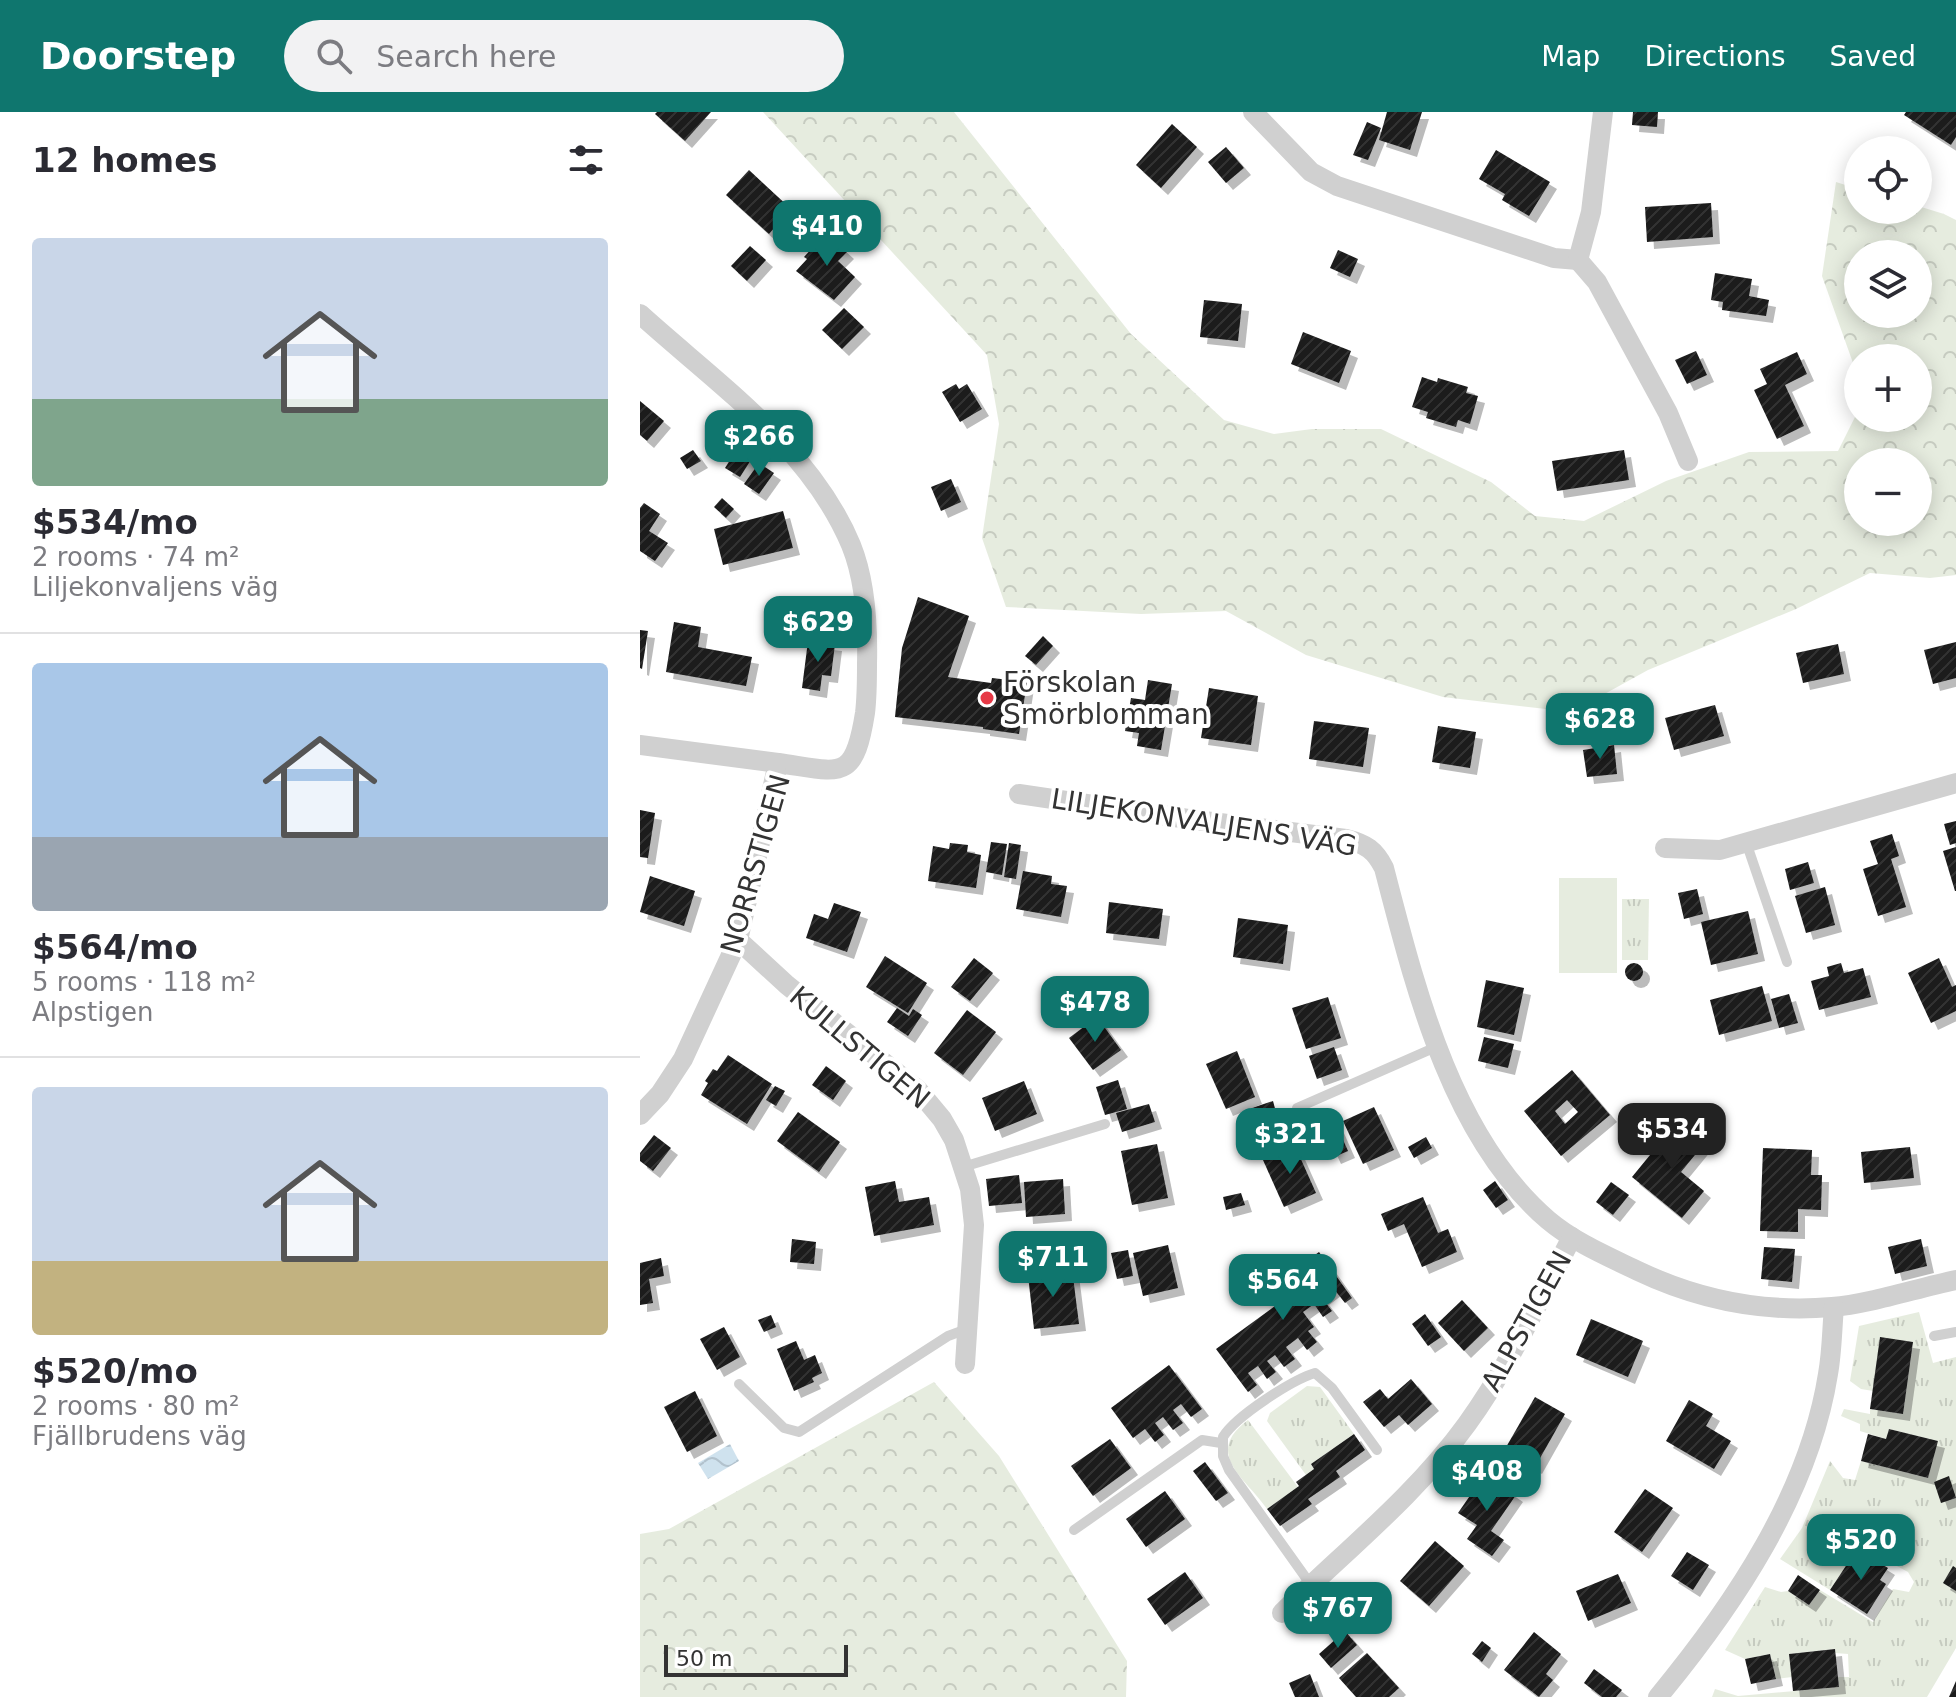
<!DOCTYPE html>
<meta charset="utf-8">
<style>
:root{--surface:#fff;--page:#f2f2f3;--text:#2b2b33;--muted:#7c7c81;--line:#e1e1e2;--accent:#0f766e}
body{margin:0;font-family:"DejaVu Sans",sans-serif;background:var(--page);color:var(--text);height:100vh;display:flex;flex-direction:column;font-size:30px;white-space:nowrap}
*{box-sizing:border-box;margin:0}
p{font-size:26px;color:var(--muted)}
.icon{flex:none;width:44px;height:44px;fill:none;stroke:currentColor;stroke-width:2;stroke-linecap:round;stroke-linejoin:round}
.map{position:relative;flex:1;overflow:hidden}
.sheet{display:flex;flex-direction:column;background:var(--surface);width:640px}
.sheet>*{flex:none}
.tools{position:absolute;left:1204px;top:24px;display:grid;gap:16px}
.tools a{display:grid;place-items:center;width:88px;height:88px;border-radius:50%;background:var(--surface);box-shadow:0 4px 20px #0003;font-size:40px}
.scale{position:absolute;left:24px;bottom:20px;width:184px;box-sizing:border-box;padding-left:8px;border:4px solid #333;border-top:0;font-size:22px;line-height:28px;white-space:nowrap;color:#333;-webkit-text-stroke:6px #fff;paint-order:stroke}
.price{position:absolute;translate:-50% -68px;padding:0 18px;border-radius:16px;background:var(--accent);color:#fff;font-size:26px;line-height:52px;filter:drop-shadow(0 2px 4px #0008)}
.price::after{content:'';position:absolute;left:50%;top:48px;width:24px;height:18px;margin-left:-12px;background:inherit;clip-path:polygon(0 0,100% 0,50% 100%)}
.price.current{background:#222;color:#fff}
ul{padding:0;list-style:none}
li{display:grid;align-content:center;gap:16px;height:424px;padding:0 32px}
li+li{border-top:2px solid var(--line)}
li span{display:grid;place-items:center;height:248px;border-radius:8px;color:#555}
li>.icon{margin-inline-start:auto}
span .icon{width:144px;height:144px;fill:#fffc;stroke-width:1}
li b{font-size:34px}
h2{display:flex;justify-content:space-between;align-items:center;height:96px;padding:0 32px;font-size:34px}
header{display:flex;align-items:center;gap:48px;box-sizing:border-box;height:112px;padding:0 40px;background:var(--accent);color:#fff}
header strong{font-size:38px}
nav{display:flex;gap:44px;margin-inline-start:auto;font-size:28px}
.search{width:560px;height:72px;background:var(--page);display:flex;align-items:center;gap:20px;box-sizing:border-box;padding:0 28px;border-radius:44px;color:var(--muted);font-size:30px}
main{display:flex;flex:1;min-height:0}
.map>svg:first-child{display:block}
</style>
<header>
<strong>Doorstep</strong>
<div class="search"><svg class="icon" aria-label="search" viewBox="0 0 24 24"><circle cx="10" cy="10" r="6"/><path d="M15 15l6 6"/></svg>Search here</div>
<nav><a>Map</a><a>Directions</a><a>Saved</a></nav>
</header>
<main>
<section class="sheet">
<h2>12 homes<svg class="icon" aria-label="filters" viewBox="0 0 24 24"><path d="M4 7h16M4 17h16"/><circle cx="9" cy="7" r="2"/><circle cx="15" cy="17" r="2"/></svg></h2>
<ul>
<li><span style="background:linear-gradient(#c9d6e8 65%,#7fa58c 0)"><svg class="icon" aria-label="home" viewBox="0 0 24 24"><path d="M3 11l9-7 9 7M6 9v11h12V9"/></svg></span><div><b>$534/mo</b><p>2 rooms · 74 m²</p><p>Liljekonvaljens väg</p></div></li>
<li><span style="background:linear-gradient(#a9c7e8 70%,#9aa5b1 0)"><svg class="icon" aria-label="home" viewBox="0 0 24 24"><path d="M3 11l9-7 9 7M6 9v11h12V9"/></svg></span><div><b>$564/mo</b><p>5 rooms · 118 m²</p><p>Alpstigen</p></div></li>
<li><span style="background:linear-gradient(#c9d6e8 70%,#c2b280 0)"><svg class="icon" aria-label="home" viewBox="0 0 24 24"><path d="M3 11l9-7 9 7M6 9v11h12V9"/></svg></span><div><b>$520/mo</b><p>2 rooms · 80 m²</p><p>Fjällbrudens väg</p></div></li>
</ul>
</section>
<div class="map">
<svg width="1316" height="1585" viewBox="0 0 1316 1585">
<defs>
<pattern id="grass-tufts" width="24" height="20" patternUnits="userSpaceOnUse" patternTransform="scale(2)"><rect width="24" height="20" fill="#e6ecdf"/><path d="M3 7l-1-3M5 7V3M7 7l1-3M15 17l-1-3M17 17v-4M19 17l1-3" fill="none" stroke="#c6cbc0"/></pattern>
<pattern id="forest-crowns" width="20" height="18" patternUnits="userSpaceOnUse" patternTransform="scale(2)"><rect width="20" height="18" fill="#e6ecdf"/><path d="M2 6a3 3 0 1 1 6 0M12 15a3 3 0 1 1 6 0" fill="none" stroke="#c6cbc0"/></pattern>
<pattern id="water-waves" width="16" height="10" patternUnits="userSpaceOnUse" patternTransform="scale(2)"><rect width="16" height="10" fill="#cfe2ee"/><path d="M0 5q4-4 8 0t8 0" fill="none" stroke="#b2c2cd"/></pattern>
<pattern id="building-hatch" width="6" height="6" patternUnits="userSpaceOnUse" patternTransform="scale(2)"><rect width="6" height="6" fill="#1a1a1a"/><path d="M-1 1l2-2M0 6l6-6M5 7l2-2" fill="none" stroke="#333"/></pattern>
<filter id="shadow"><feDropShadow dx="7" dy="7" stdDeviation="0" flood-color="#0004"/></filter>
</defs>
<rect width="100%" height="100%" fill="#fff"/>
<g fill="url(#grass-tufts)">
<polygon points="982,787 1009,787 1008,848 982,848"/>
<polygon points="1279,1200 1293,1251 1316,1245 1316,1536 1287,1585 1072,1585 1075,1577 1098,1584 1199,1575 1198,1565 1209,1565 1208,1542 1195,1541 1195,1537 1149,1542 1152,1565 1136,1567 1130,1542 1105,1547 1085,1538 1125,1475 1141,1480 1148,1479 1169,1493 1180,1478 1233,1510 1253,1477 1269,1480 1274,1470 1268,1460 1240,1445 1236,1449 1217,1437 1190,1478 1140,1447 1162,1416 1190,1349 1203,1366 1215,1368 1221,1349 1288,1366 1297,1329 1249,1317 1246,1327 1220,1319 1220,1312 1201,1304 1204,1297 1230,1302 1230,1297 1263,1302 1273,1230 1240,1226 1233,1279 1221,1277 1210,1269 1219,1214"/>
<polygon points="667,1274 680,1275 714,1322 671,1352 674,1357 666,1363 627,1309 630,1301"/>
<path d="M 608,1308 L 658,1375 L 627,1397 C 607,1367 562,1342 608,1308 Z"/>
</g>
<g fill="url(#forest-crowns)" fill-rule="evenodd">
<path d="M 123,0 L 314,0 L 491,222 L 584,308 L 634,322 L 672,317 L 741,317 L 851,370 L 895,404 L 944,409 L 1026,369 L 1109,340 L 1198,339 L 1218,299 L 1218,306 L 1278,306 L 1278,246 L 1218,246 L 1218,265 L 1182,164 L 1196,70 L 1218,77 L 1218,98 L 1278,98 L 1278,94 L 1304,102 L 1316,108 L 1316,463 L 1290,466 L 1230,461 L 1156,497 L 1008,558 L 932,600 L 803,585 L 666,543 L 586,499 L 501,502 L 366,495 L 342,426 L 359,312 L 347,243 ZM 1218,142 L 1278,142 L 1278,202 L 1218,202 ZM 1218,350 L 1278,350 L 1278,410 L 1218,410 Z"/>
<polygon points="294,1270 359,1344 487,1549 486,1585 0,1585 0,1422 29,1417"/>
</g>
<rect fill="#e6ecdf" x="919" y="766" width="58" height="95"/>
<polygon fill="url(#water-waves)" points="90,1332 99,1349 68,1367 58,1351"/>
<g fill="url(#building-hatch)" fill-rule="evenodd" filter="url(#shadow)">
<polygon points="17,0 71,0 45,29 15,2"/>
<polygon points="747,0 782,0 770,38 739,28"/>
<polygon points="993,0 1018,0 1017,15 992,13"/>
<polygon points="1266,0 1316,0 1316,25 1311,33 1264,3"/>
<polygon points="727,10 741,16 728,48 713,43"/>
<polygon points="532,12 557,35 521,76 496,53"/>
<polygon points="586,35 604,56 586,71 568,50"/>
<polygon points="856,38 910,70 889,104 862,88 865,82 839,67"/>
<polygon points="109,58 151,97 129,122 86,83"/>
<polygon points="1071,91 1073,125 1007,130 1005,95"/>
<polygon points="186,121 207,140 198,149 215,165 194,188 156,159 167,147 164,145"/>
<polygon points="110,134 126,148 107,169 91,154"/>
<polygon points="698,138 718,147 710,165 690,156"/>
<polygon points="1075,161 1112,167 1109,184 1129,188 1126,204 1082,198 1083,190 1071,188"/>
<polygon points="564,188 602,192 598,229 560,225"/>
<polygon points="204,196 224,215 202,237 182,218"/>
<polygon points="663,220 711,239 699,271 651,252"/>
<polygon points="1056,239 1067,263 1047,272 1035,248"/>
<polygon points="1157,240 1167,262 1145,273 1164,314 1137,327 1114,278 1127,272 1120,257"/>
<polygon points="782,265 797,270 798,266 828,275 826,281 838,284 830,312 818,308 816,315 786,306 788,300 772,295"/>
<polygon points="316,272 319,277 327,272 342,297 320,310 302,280"/>
<polygon points="0,289 24,309 7,329 0,323"/>
<polygon points="99,334 114,343 100,365 85,356"/>
<polygon points="53,338 61,349 47,357 40,346"/>
<polygon points="984,338 989,368 917,379 912,349"/>
<polygon points="119,351 134,361 119,382 104,372"/>
<polygon points="311,367 321,390 301,399 291,375"/>
<polygon points="82,386 94,397 86,406 74,395"/>
<polygon points="4,391 20,402 9,419 28,431 15,449 0,439 0,396"/>
<polygon points="143,399 153,436 83,453 74,417"/>
<polygon points="278,485 329,504 308,565 351,571 352,566 387,570 379,622 343,617 343,615 255,605 262,536"/>
<polygon points="34,510 61,515 58,535 112,545 106,574 26,560"/>
<polygon points="0,518 8,519 2,557 0,556"/>
<polygon points="403,524 413,534 396,553 385,544"/>
<polygon points="168,529 195,532 191,564 182,563 180,579 162,576"/>
<polygon points="1316,530 1316,566 1293,572 1284,538"/>
<polygon points="1198,532 1204,562 1163,571 1156,541"/>
<polygon points="508,568 532,572 521,638 497,634 499,621 485,619 491,586 505,588"/>
<polygon points="569,576 618,584 611,633 561,626"/>
<polygon points="1075,593 1084,624 1034,638 1025,606"/>
<polygon points="674,609 729,616 723,655 669,647"/>
<polygon points="798,614 836,620 830,656 792,650"/>
<polygon points="974,633 977,662 947,665 943,638"/>
<polygon points="0,698 15,701 8,746 0,745"/>
<polygon points="1316,709 1316,731 1310,733 1304,712"/>
<polygon points="1252,722 1259,744 1251,747 1266,795 1238,804 1223,757 1238,752 1230,729"/>
<polygon points="351,730 367,732 362,763 346,760"/>
<polygon points="310,731 328,733 327,740 341,743 336,776 288,769 293,734 309,737"/>
<polygon points="369,731 381,733 376,767 364,765"/>
<polygon points="1316,735 1316,779 1315,779 1303,739"/>
<polygon points="1168,750 1174,771 1150,778 1145,757"/>
<polygon points="383,759 412,764 411,772 427,774 421,805 376,797"/>
<polygon points="10,764 55,779 44,814 0,800"/>
<polygon points="1185,775 1195,813 1166,821 1155,784"/>
<polygon points="1057,777 1063,802 1044,807 1038,781"/>
<polygon points="469,790 523,797 519,827 466,821"/>
<polygon points="194,791 221,800 207,840 166,826 174,802 188,807"/>
<polygon points="1108,799 1118,842 1071,853 1061,810"/>
<polygon points="598,806 648,813 643,852 593,845"/>
<polygon points="245,844 287,871 268,901 226,875"/>
<polygon points="334,846 353,861 330,889 311,875"/>
<polygon points="1299,846 1312,875 1316,873 1316,899 1291,911 1268,861"/>
<circle cx="994" cy="860" r="9"/>
<polygon points="1201,851 1204,861 1223,856 1231,885 1179,898 1171,869 1189,864 1187,855"/>
<polygon points="846,868 884,876 874,923 837,915"/>
<polygon points="1122,874 1132,909 1079,923 1070,888"/>
<polygon points="1149,882 1158,911 1139,916 1131,887"/>
<polygon points="688,885 701,926 666,937 652,896"/>
<polygon points="257,896 269,904 273,897 282,903 268,924 247,910"/>
<polygon points="327,898 356,920 323,963 294,941"/>
<polygon points="457,905 481,938 453,958 429,926"/>
<polygon points="844,925 874,932 868,956 838,949"/>
<polygon points="694,935 702,958 677,967 669,944"/>
<polygon points="597,939 615,985 586,997 566,952"/>
<polygon points="88,943 132,972 107,1012 61,983 68,971 65,969 73,957 77,959"/>
<polygon points="186,954 206,969 193,988 172,973"/>
<path d="M 932,958 L 970,1003 L 921,1044 L 884,999 ZM 927,988 L 938,1000 L 925,1012 L 915,999 Z"/>
<polygon points="478,968 487,997 465,1003 456,975"/>
<polygon points="384,969 397,1002 355,1019 342,986"/>
<polygon points="135,974 145,979 136,994 126,988"/>
<polygon points="633,989 637,1004 617,1011 612,996"/>
<polygon points="509,992 515,1010 482,1020 476,1001"/>
<polygon points="734,995 754,1038 723,1052 703,1009"/>
<polygon points="158,1000 200,1030 179,1060 137,1029"/>
<polygon points="644,1005 654,1027 631,1038 621,1015"/>
<polygon points="1037,1010 1064,1032 1041,1060 1064,1079 1042,1106 992,1065"/>
<polygon points="696,1012 708,1039 694,1045 682,1019"/>
<polygon points="14,1023 31,1036 13,1059 0,1049 0,1041"/>
<polygon points="786,1025 792,1036 774,1046 768,1035"/>
<polygon points="517,1032 528,1086 492,1093 481,1039"/>
<polygon points="655,1034 676,1081 644,1095 623,1048"/>
<polygon points="1270,1035 1274,1066 1224,1071 1221,1040"/>
<polygon points="1123,1036 1172,1038 1171,1063 1182,1063 1181,1098 1158,1097 1158,1120 1120,1119"/>
<polygon points="379,1063 382,1091 349,1094 346,1067"/>
<polygon points="423,1067 425,1102 386,1105 384,1070"/>
<polygon points="255,1069 259,1090 289,1085 294,1113 234,1124 225,1075"/>
<polygon points="855,1069 868,1088 856,1096 843,1078"/>
<polygon points="971,1070 989,1083 973,1103 956,1090"/>
<polygon points="601,1081 605,1093 586,1098 583,1085"/>
<polygon points="783,1085 798,1121 808,1117 817,1140 782,1155 764,1112 748,1119 741,1102"/>
<polygon points="152,1127 176,1130 174,1152 150,1150"/>
<polygon points="1281,1127 1287,1154 1255,1162 1248,1135"/>
<polygon points="447,1133 450,1152 424,1156 421,1137"/>
<polygon points="528,1133 538,1176 503,1184 493,1141"/>
<polygon points="1124,1135 1155,1137 1152,1170 1121,1167"/>
<polygon points="488,1138 493,1164 477,1167 471,1141"/>
<polygon points="679,1140 712,1186 705,1191 694,1177 682,1186 692,1199 683,1205 674,1192 663,1200 674,1215 668,1219 677,1230 667,1238 658,1226 646,1235 655,1247 644,1255 635,1243 627,1249 636,1260 627,1267 618,1254 608,1261 617,1273 608,1280 576,1237 646,1186 636,1172"/>
<polygon points="21,1146 24,1164 9,1167 13,1191 0,1193 0,1151"/>
<polygon points="432,1157 439,1212 394,1217 388,1163"/>
<polygon points="822,1188 848,1216 824,1239 798,1211"/>
<polygon points="785,1202 801,1225 788,1234 772,1212"/>
<polygon points="131,1203 136,1215 124,1220 118,1208"/>
<polygon points="951,1207 1003,1229 988,1265 936,1243"/>
<polygon points="84,1215 100,1245 77,1258 60,1227"/>
<polygon points="1240,1225 1273,1230 1263,1302 1230,1297"/>
<polygon points="156,1229 164,1248 175,1243 182,1261 172,1266 174,1270 154,1279 137,1237"/>
<polygon points="529,1253 562,1297 551,1305 541,1292 533,1298 543,1311 533,1318 523,1305 515,1311 524,1323 515,1330 505,1317 493,1326 471,1296"/>
<polygon points="771,1267 792,1292 768,1313 759,1303 744,1315 723,1290 740,1277 748,1287"/>
<polygon points="55,1279 77,1324 47,1340 24,1295"/>
<polygon points="895,1285 925,1302 895,1355 865,1337"/>
<polygon points="1049,1288 1073,1302 1066,1314 1091,1329 1074,1357 1026,1329"/>
<polygon points="1249,1317 1298,1329 1288,1366 1221,1349 1228,1322 1246,1327"/>
<polygon points="714,1322 725,1338 696,1359 700,1365 668,1387 672,1392 640,1414 627,1397 659,1374 656,1370 674,1357 671,1352"/>
<polygon points="470,1327 491,1356 453,1384 431,1354"/>
<polygon points="565,1350 588,1381 576,1389 553,1359"/>
<polygon points="845,1362 876,1383 851,1419 864,1428 852,1444 827,1427 837,1413 818,1401"/>
<polygon points="1309,1364 1316,1386 1301,1391 1294,1370"/>
<polygon points="1005,1377 1033,1396 1002,1440 974,1420"/>
<polygon points="525,1379 545,1407 506,1435 486,1407"/>
<polygon points="795,1429 824,1454 789,1494 760,1469"/>
<polygon points="1217,1437 1248,1456 1240,1468 1246,1472 1227,1502 1190,1478"/>
<polygon points="1047,1440 1069,1453 1053,1478 1031,1464"/>
<polygon points="1313,1454 1316,1456 1316,1479 1303,1471"/>
<polygon points="545,1460 563,1486 525,1513 507,1487"/>
<polygon points="978,1462 991,1491 948,1509 936,1479"/>
<polygon points="1158,1463 1180,1478 1169,1493 1148,1479"/>
<polygon points="705,1519 717,1533 691,1556 679,1542"/>
<polygon points="894,1520 921,1542 906,1562 913,1568 899,1585 864,1558"/>
<polygon points="842,1529 851,1536 842,1550 832,1542"/>
<polygon points="1195,1537 1199,1575 1153,1579 1149,1542"/>
<polygon points="727,1541 759,1576 749,1585 716,1585 699,1566"/>
<polygon points="1130,1542 1136,1567 1111,1572 1105,1547"/>
<polygon points="954,1557 982,1578 976,1585 962,1585 944,1571"/>
<polygon points="670,1562 679,1585 655,1585 649,1571"/>
<polygon points="1316,1569 1316,1585 1309,1585"/>
</g>
<g fill="none" stroke-linecap="round" stroke-linejoin="round">
<g stroke="#d0d0d0" stroke-width="10">
<polyline points="1106,730 1147,850"/>
<polyline points="657,996 796,935"/>
<polyline points="323,1055 465,1012"/>
<polyline points="1294,1224 1316,1220"/>
<polyline points="99,1272 144,1316 159,1320 308,1224 327,1217"/>
<polyline points="434,1418 562,1328 581,1331"/>
<path d="M 671,1473 L 589,1358 L 583,1344 L 583,1325 C 596,1304 652,1268 675,1261 L 692,1276 L 737,1338"/>
</g>
<g stroke="#d0d0d0" stroke-width="20">
<polyline points="613,0 671,60 697,74 914,146 938,148"/>
<polyline points="963,0 951,100 938,148 957,170 1028,301 1048,349"/>
<path d="M 0,202 C 76,271 170,335 211,433 C 226,470 228,513 227,552 C 227,568 227,585 225,601 C 214,671 201,660 138,651 L 98,828 L 43,947 L 20,982 L 0,1003"/>
<polyline points="0,633 138,651"/>
<path d="M 379,682 L 548,707 L 706,727 C 726,732 735,738 744,756 C 775,875 811,1025 908,1108 C 934,1130 967,1144 998,1159 C 1059,1188 1123,1201 1192,1195 C 1230,1192 1277,1176 1316,1168"/>
<polyline points="1025,736 1080,738 1316,671"/>
<polyline points="98,828 147,873 277,977 302,1007 314,1028 330,1077 334,1113 325,1252"/>
<path d="M 642,1501 C 705,1439 775,1384 827,1312 C 869,1254 899,1188 932,1125"/>
<path d="M 1018,1585 C 1094,1493 1169,1382 1188,1262 C 1192,1240 1192,1217 1194,1195"/>
</g>
</g>
<circle fill="#e63946" stroke="#fff" stroke-width="3" cx="347" cy="586" r="8"/>
<g text-anchor="middle" stroke-width="8" stroke-linejoin="round" paint-order="stroke">
<g font-size="28" fill="#333" stroke="#fff" text-anchor="start">
<text x="363" y="580">Förskolan<tspan x="363" dy="32">Smörblomman</tspan></text>
</g>
<g font-size="28" fill="#333" stroke="#fff">
<text transform="translate(564 710) rotate(9)" y="10">LILJEKONVALJENS VÄG</text>
<text transform="translate(115 752) rotate(-74)" y="10">NORRSTIGEN</text>
<text transform="translate(220 935) rotate(40)" y="10">KULLSTIGEN</text>
<text transform="translate(886 1209) rotate(-61)" y="10">ALPSTIGEN</text>
</g>
</g>
</svg>
<div class="tools">
<a><svg class="icon" aria-label="locate" viewBox="0 0 24 24"><circle cx="12" cy="12" r="6"/><path d="M12 2v4M12 18v4M2 12h4M18 12h4"/></svg></a>
<a><svg class="icon" aria-label="layers" viewBox="0 0 24 24"><path d="M12 4l9 5-9 5-9-5zM3 14l9 5 9-5"/></svg></a>
<a>+</a>
<a>−</a>
</div>
<div class="scale">50 m</div>
<b class="price" style="left:187px;top:156px">$410</b>
<b class="price" style="left:119px;top:366px">$266</b>
<b class="price" style="left:178px;top:552px">$629</b>
<b class="price" style="left:960px;top:649px">$628</b>
<b class="price" style="left:455px;top:932px">$478</b>
<b class="price current" style="left:1032px;top:1059px">$534</b>
<b class="price" style="left:650px;top:1064px">$321</b>
<b class="price" style="left:413px;top:1187px">$711</b>
<b class="price" style="left:643px;top:1210px">$564</b>
<b class="price" style="left:847px;top:1401px">$408</b>
<b class="price" style="left:1221px;top:1470px">$520</b>
<b class="price" style="left:698px;top:1538px">$767</b>
</div>
</main>
